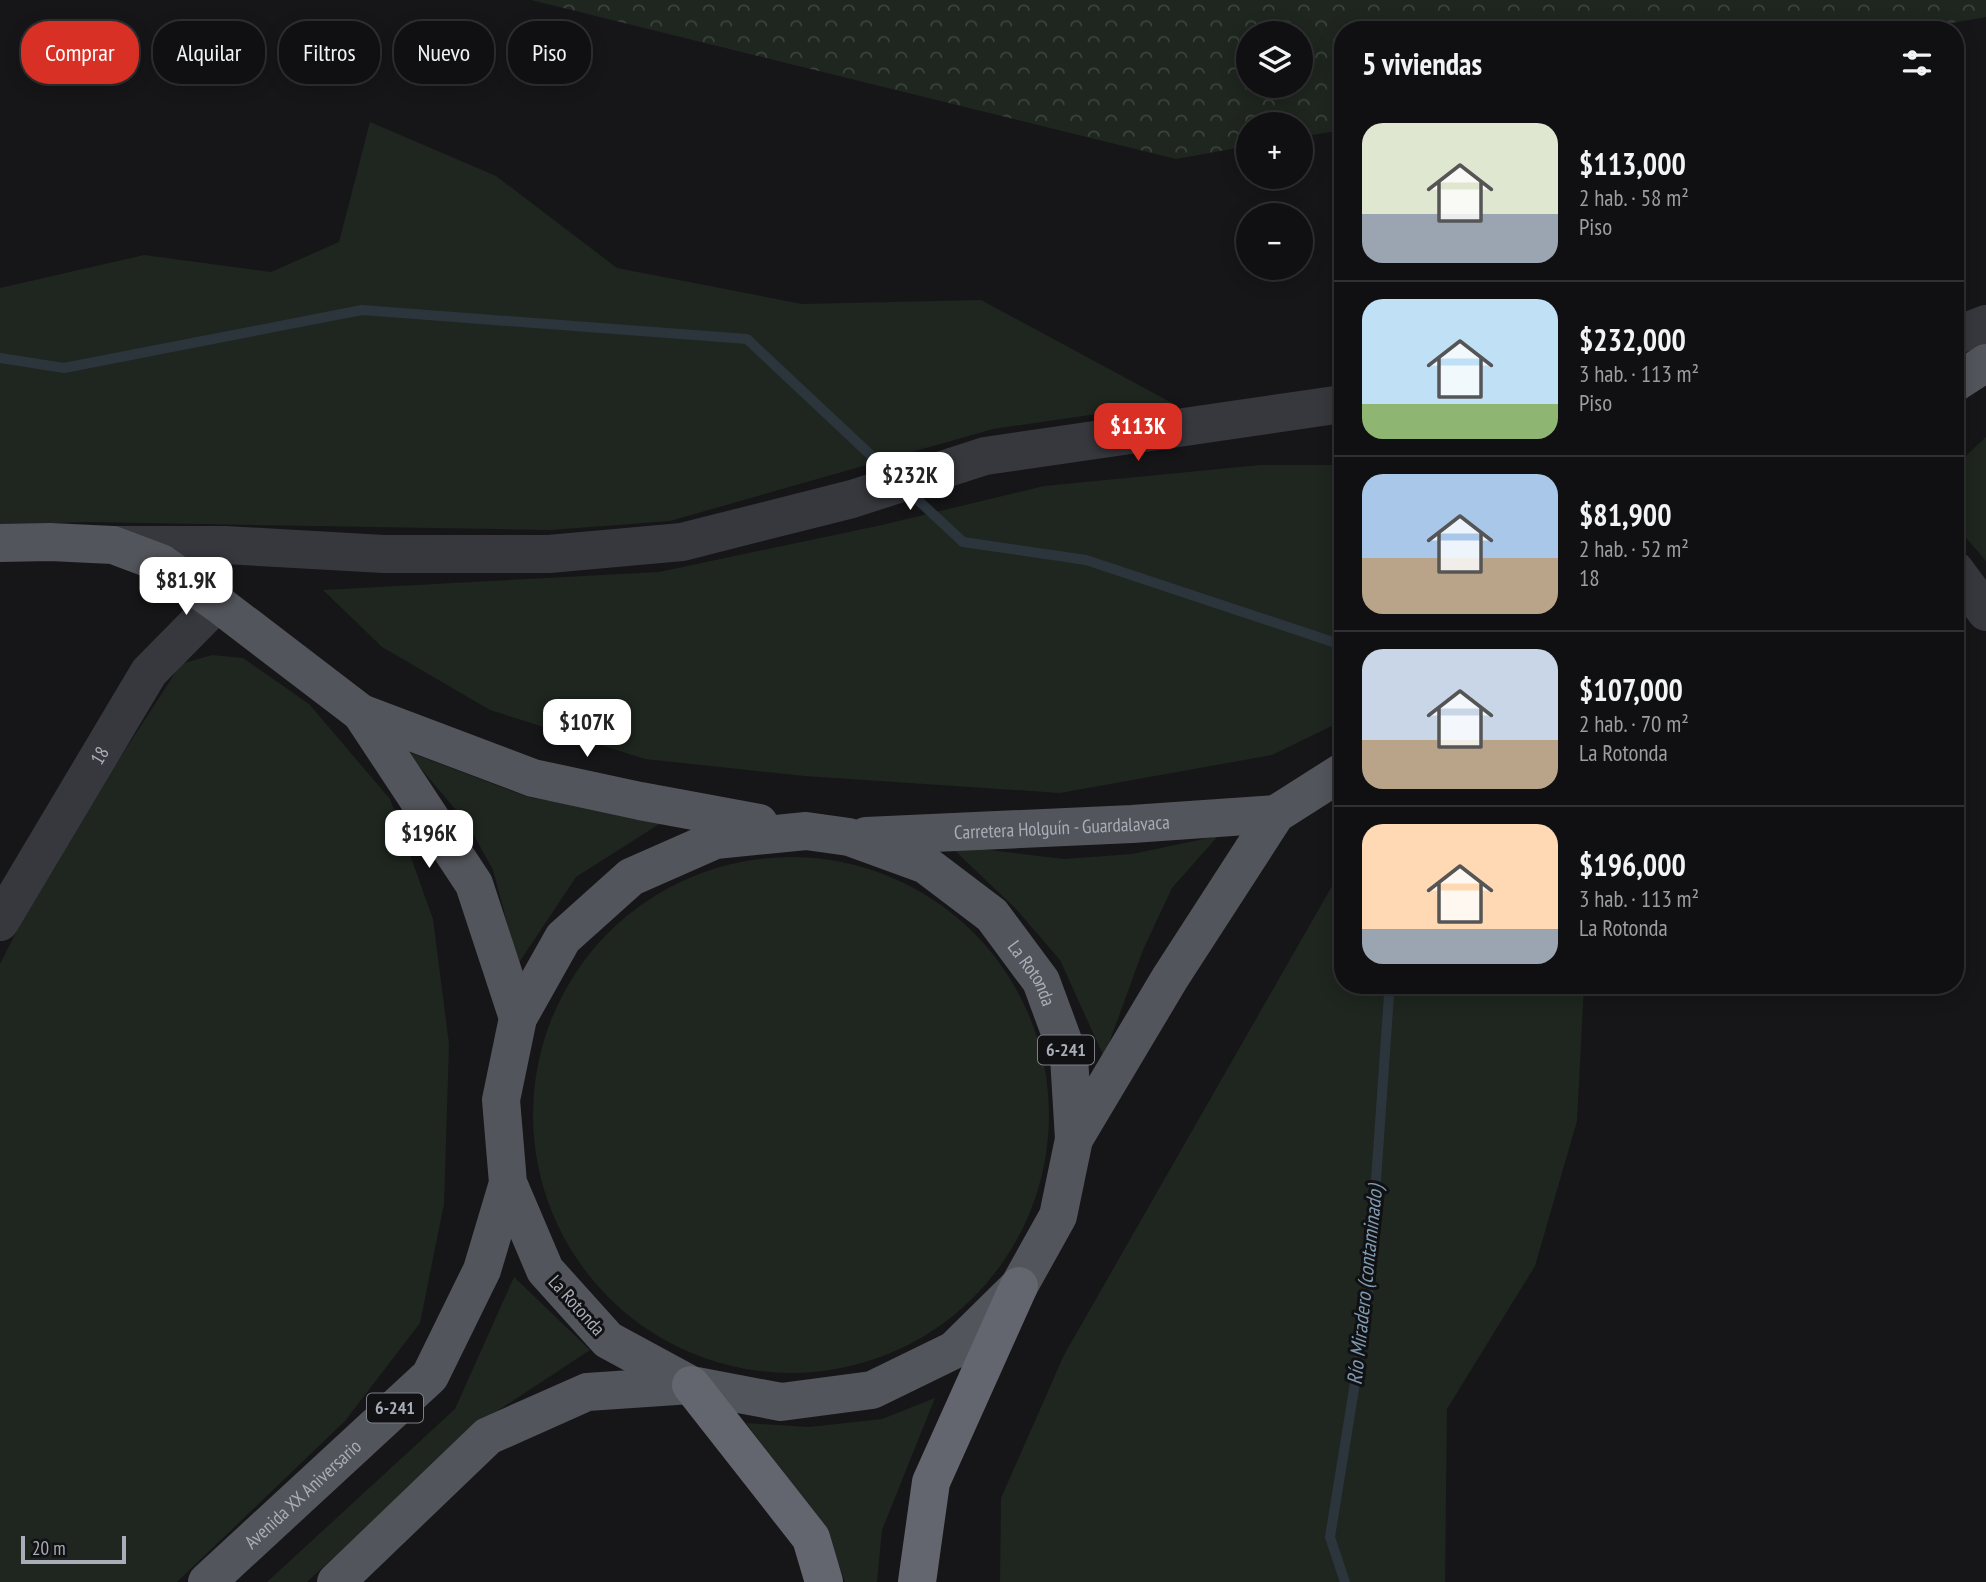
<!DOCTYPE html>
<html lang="es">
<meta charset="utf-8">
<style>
:root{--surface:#101012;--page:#1e1e20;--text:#f1f3f6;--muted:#9c9d9f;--line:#303032;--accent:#d93025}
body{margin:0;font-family:"PT Sans Narrow",sans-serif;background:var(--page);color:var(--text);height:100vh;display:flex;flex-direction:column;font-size:26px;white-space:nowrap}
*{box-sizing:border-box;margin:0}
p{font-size:23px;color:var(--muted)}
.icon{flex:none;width:38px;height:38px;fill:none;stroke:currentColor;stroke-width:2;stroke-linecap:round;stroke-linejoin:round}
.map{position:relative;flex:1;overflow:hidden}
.drawer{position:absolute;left:1334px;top:21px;width:630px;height:973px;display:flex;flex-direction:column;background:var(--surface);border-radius:28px;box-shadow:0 4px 18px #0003,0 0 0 2px var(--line)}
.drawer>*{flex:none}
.hud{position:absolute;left:21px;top:21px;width:665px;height:63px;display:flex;gap:14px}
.buttons{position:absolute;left:1236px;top:21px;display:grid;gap:14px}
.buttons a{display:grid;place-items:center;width:77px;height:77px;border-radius:50%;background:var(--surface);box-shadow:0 4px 18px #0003,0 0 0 2px var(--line);font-size:35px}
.scale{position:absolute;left:21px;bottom:18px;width:105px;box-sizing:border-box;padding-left:7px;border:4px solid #a8adb8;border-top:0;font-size:19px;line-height:24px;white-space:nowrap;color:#a8adb8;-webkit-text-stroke:5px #111113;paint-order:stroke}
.price{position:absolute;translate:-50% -60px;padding:0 16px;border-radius:14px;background:#fff;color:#222;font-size:23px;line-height:46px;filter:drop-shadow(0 2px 4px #0008)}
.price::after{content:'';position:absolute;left:50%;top:42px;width:21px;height:16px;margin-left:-10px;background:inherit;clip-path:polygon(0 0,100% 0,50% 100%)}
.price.active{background:var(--accent);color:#fff}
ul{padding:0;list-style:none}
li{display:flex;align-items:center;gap:21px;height:175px;padding:0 28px}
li+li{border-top:2px solid var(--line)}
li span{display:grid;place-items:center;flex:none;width:196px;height:140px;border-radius:21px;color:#555}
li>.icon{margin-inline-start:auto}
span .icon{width:84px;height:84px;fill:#fffc;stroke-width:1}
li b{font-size:30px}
h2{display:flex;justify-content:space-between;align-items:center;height:84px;padding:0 28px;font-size:30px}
.chip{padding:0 24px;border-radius:28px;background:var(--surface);box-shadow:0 4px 18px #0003,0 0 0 2px var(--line);font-size:24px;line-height:63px}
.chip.active{background:var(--accent);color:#fff}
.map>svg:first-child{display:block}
</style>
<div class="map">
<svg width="1986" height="1582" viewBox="0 0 1986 1582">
<defs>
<pattern id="forest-crowns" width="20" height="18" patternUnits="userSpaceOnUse" patternTransform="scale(1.75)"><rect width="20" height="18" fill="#1e261f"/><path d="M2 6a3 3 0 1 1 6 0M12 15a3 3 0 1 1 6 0" fill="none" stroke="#3c433d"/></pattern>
</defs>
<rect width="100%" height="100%" fill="#161618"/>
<g fill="#1e261f">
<polygon points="370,122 496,176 617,268 802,304 981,300 1172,403 993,429 670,521 551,530 87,522 0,525 0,288 144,255 271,272 339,242"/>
<polygon points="1986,437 1986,561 1955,525 1955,466"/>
<polygon points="1260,465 1342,465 1342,721 1272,755 1060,793 805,776 645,759 490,710 382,647 323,590 659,572 882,525 1044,486"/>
<polygon points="212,655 243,658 309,704 390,799 433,919 449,1044 444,1204 420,1323 345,1421 177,1582 0,1582 0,964 49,867 181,664"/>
<polygon points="406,751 528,797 664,821 576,877 518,964 493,870 467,823"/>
<polygon points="1218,836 1172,888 1143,950 1104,1057 1060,960 1016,909 949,845 1064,859 1132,854"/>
<circle cx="791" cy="1115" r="258"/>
<polygon points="1342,880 1342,985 1584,985 1577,1121 1535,1266 1447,1409 1445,1582 1000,1582 1001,1498 1064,1355 1332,886"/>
<polygon points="514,1277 590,1350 479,1423 307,1582 267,1582 455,1409"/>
<path d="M 935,1398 L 882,1530 L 877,1582 L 845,1582 C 826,1523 783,1472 746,1423 L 809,1427 L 882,1419 Z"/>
</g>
<path fill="url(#forest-crowns)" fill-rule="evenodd" d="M 531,0 L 1986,0 L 1986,17 L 1912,30 L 1342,30 L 1342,130 L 1300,137 L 1300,124 L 1248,124 L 1248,146 L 1176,159 ZM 1248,33 L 1300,33 L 1300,86 L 1248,86 Z"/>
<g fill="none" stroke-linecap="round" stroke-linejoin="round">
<g stroke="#2c353c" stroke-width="10">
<polyline points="0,358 64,368 362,310 747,339 894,477"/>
<polyline points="906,489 963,542 1086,560 1342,645"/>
<polyline points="1345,1582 1330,1537 1367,1309 1389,995 1393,985"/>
</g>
<g stroke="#37383d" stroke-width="38">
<polyline points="1955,336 1986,324"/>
<polyline points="115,545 225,545 384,554 549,554 682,542 852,499 985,456 1342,404"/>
<polyline points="1955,570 1986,612"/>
<path id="s1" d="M 0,922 L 149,672 L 217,603"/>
</g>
<g stroke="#53555c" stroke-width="38">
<polyline points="1955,383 1986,363"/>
<polyline points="0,543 50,542 113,545 161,563 217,603 361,713 533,778 640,801 759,823"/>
<polyline points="361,713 474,884 518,1018"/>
<path id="s2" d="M 866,836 L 1132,824 L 1276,814"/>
<polyline points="1074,1139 1170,978 1276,814 1342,772"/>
<path id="s3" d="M 207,1582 L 430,1376 L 482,1270 L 508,1183 L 501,1100 L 518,1018 L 563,938 L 631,877 L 715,840 L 806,831 L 849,837 L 926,865 L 992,915 L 1041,981 L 1069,1057 L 1074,1139 L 1058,1216 L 1019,1286 L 954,1350 L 872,1390 L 781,1402 L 691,1385 L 608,1340 L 545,1270 L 508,1183"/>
<polyline points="336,1582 488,1436 587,1392 691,1385"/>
</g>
<g stroke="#63666e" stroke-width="38">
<polyline points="691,1385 811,1538 824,1582"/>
<polyline points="917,1582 931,1482 1019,1286"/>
</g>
</g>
<g text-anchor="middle" stroke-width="6" stroke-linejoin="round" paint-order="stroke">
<g fill="#111113" stroke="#7b7e86" stroke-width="2">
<rect x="1038" y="1035.5" width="56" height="29" rx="5"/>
<rect x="367" y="1393.5" width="56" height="29" rx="5"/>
</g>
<g font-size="18" font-weight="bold" fill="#a8adb8">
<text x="1066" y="1056">6-241</text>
<text x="395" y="1414">6-241</text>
</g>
<g font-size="19" fill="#a8adb8" stroke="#111113">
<text dy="7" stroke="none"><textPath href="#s1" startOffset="194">18</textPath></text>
<text dy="7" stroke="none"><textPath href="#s2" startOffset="196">Carretera Holguín - Guardalavaca</textPath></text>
<text dy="7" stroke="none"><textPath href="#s3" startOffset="1325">La Rotonda</textPath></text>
<text transform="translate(577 1305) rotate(48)" y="7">La Rotonda</text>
<text dy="7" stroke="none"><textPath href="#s3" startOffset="130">Avenida XX Aniversario</textPath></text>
</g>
<g font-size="21" font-style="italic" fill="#7f9bb3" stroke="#111113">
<text transform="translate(1365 1285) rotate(-84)" y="7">Río Miradero (contaminado)</text>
</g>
</g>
</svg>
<div class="buttons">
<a><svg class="icon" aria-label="layers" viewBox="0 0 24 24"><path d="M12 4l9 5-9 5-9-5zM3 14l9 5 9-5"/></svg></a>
<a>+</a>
<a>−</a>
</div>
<div class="scale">20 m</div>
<b class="price active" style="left:1138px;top:463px">$113K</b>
<b class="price" style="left:910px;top:512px">$232K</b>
<b class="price" style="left:186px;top:617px">$81.9K</b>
<b class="price" style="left:587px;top:759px">$107K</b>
<b class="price" style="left:429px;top:870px">$196K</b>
<div class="hud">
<a class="chip active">Comprar</a>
<a class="chip">Alquilar</a>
<a class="chip">Filtros</a>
<a class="chip">Nuevo</a>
<a class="chip">Piso</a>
</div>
<section class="drawer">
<h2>5 viviendas<svg class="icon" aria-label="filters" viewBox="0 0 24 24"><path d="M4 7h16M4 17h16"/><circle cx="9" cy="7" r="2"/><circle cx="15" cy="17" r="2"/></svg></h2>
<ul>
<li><span style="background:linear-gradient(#dfe7d0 65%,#9aa5b1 0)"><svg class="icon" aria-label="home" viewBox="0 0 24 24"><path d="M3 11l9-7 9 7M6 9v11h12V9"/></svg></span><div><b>$113,000</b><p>2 hab. · 58 m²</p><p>Piso</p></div></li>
<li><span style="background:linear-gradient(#bfe0f5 75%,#8fb573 0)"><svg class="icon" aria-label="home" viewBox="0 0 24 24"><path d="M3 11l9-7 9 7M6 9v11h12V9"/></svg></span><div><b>$232,000</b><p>3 hab. · 113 m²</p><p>Piso</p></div></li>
<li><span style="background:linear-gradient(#a9c7e8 60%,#b9a48a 0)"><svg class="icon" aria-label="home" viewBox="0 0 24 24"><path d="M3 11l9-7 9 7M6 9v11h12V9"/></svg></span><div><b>$81,900</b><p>2 hab. · 52 m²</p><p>18</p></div></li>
<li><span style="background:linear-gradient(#c9d6e8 65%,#b9a48a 0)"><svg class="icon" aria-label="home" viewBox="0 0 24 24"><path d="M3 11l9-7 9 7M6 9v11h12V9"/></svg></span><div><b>$107,000</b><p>2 hab. · 70 m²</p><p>La Rotonda</p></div></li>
<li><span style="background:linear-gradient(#ffd9b3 75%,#9aa5b1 0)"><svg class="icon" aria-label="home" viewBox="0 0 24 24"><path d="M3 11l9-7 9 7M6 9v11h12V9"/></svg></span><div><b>$196,000</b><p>3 hab. · 113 m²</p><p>La Rotonda</p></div></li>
</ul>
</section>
</div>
